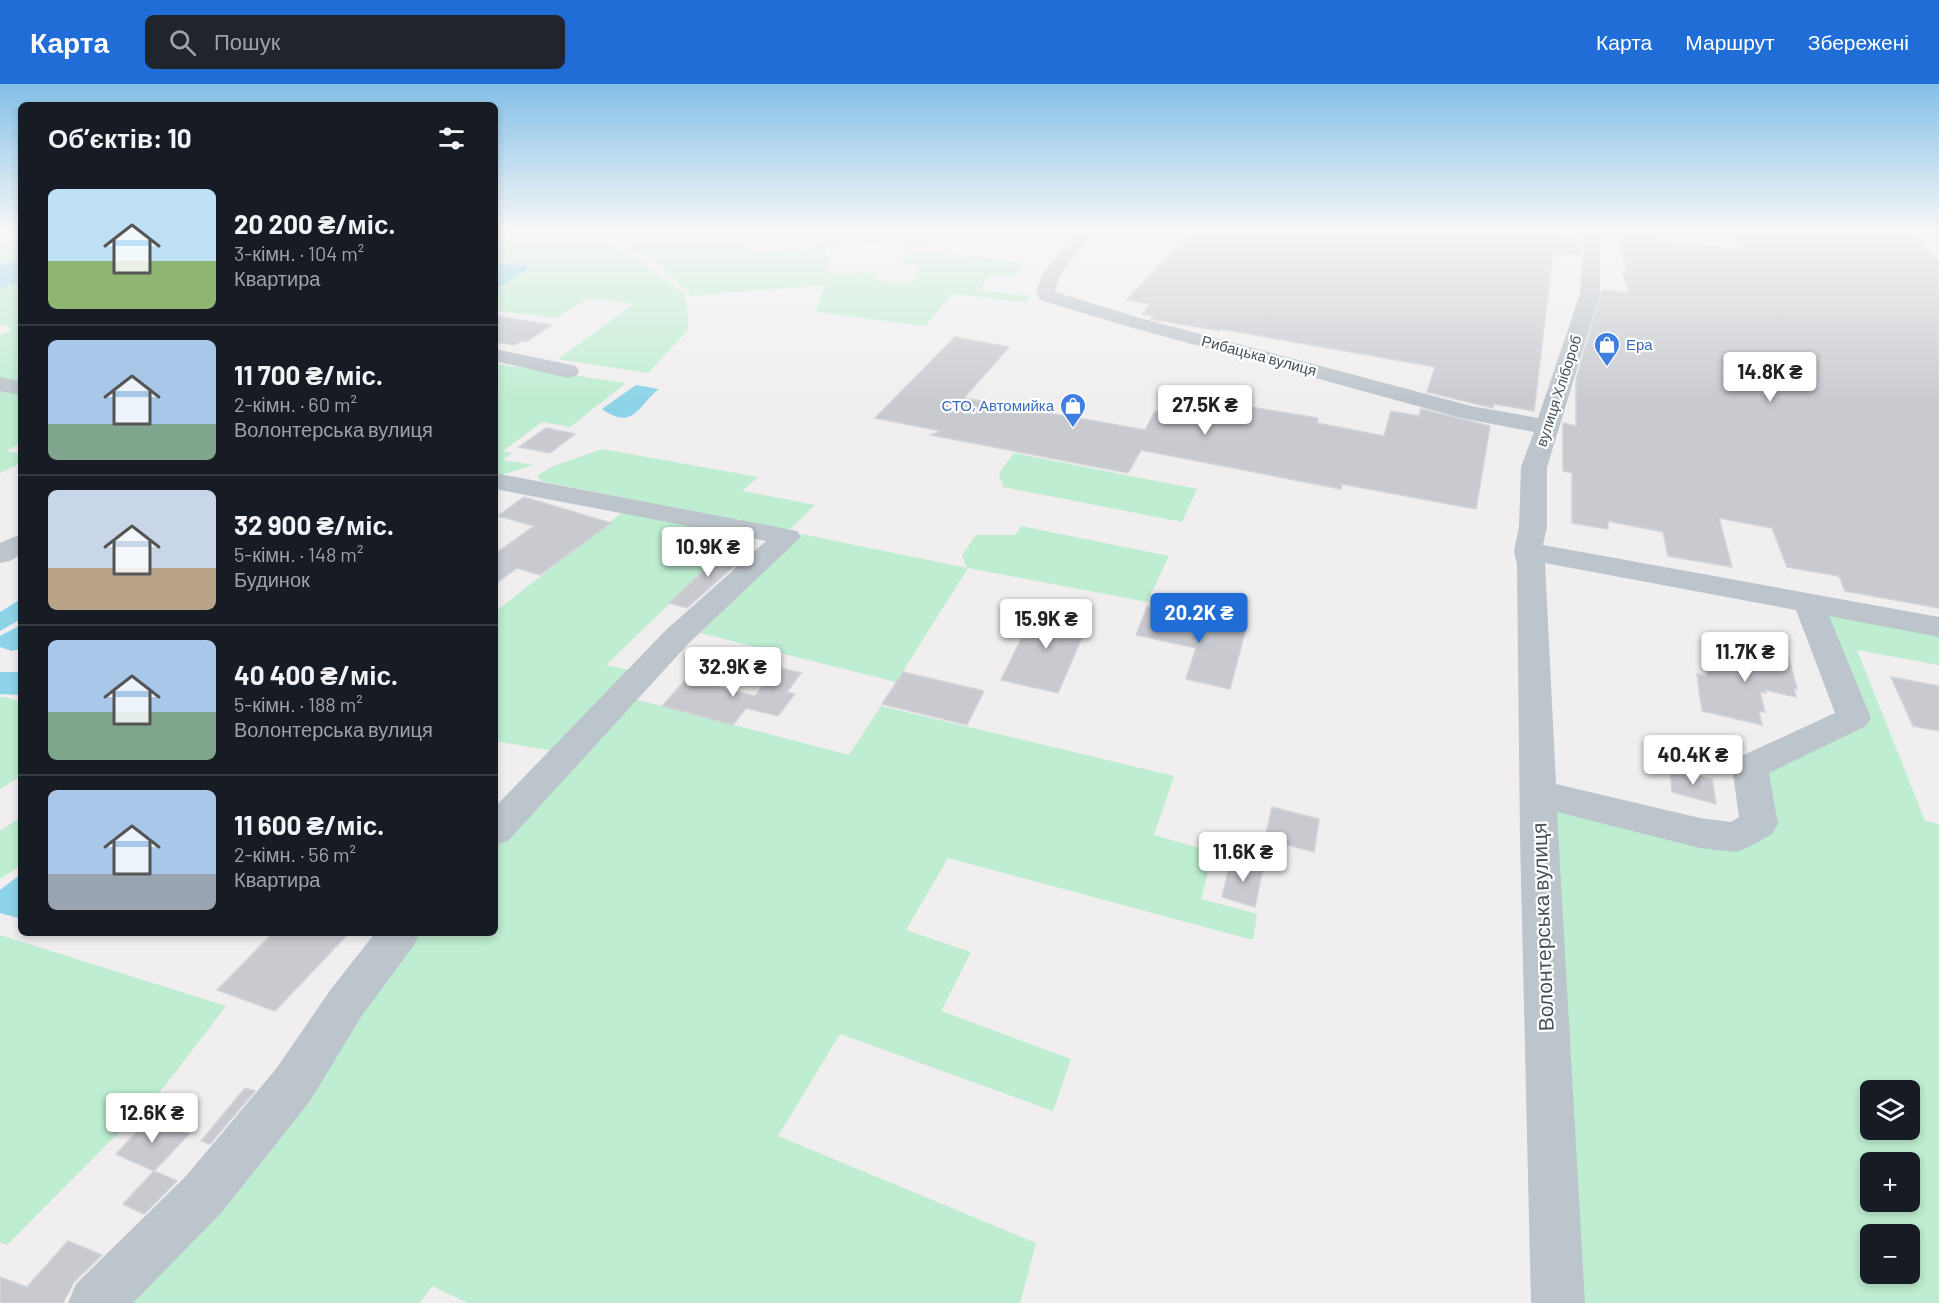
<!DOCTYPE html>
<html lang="uk">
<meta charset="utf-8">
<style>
:root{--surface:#171b24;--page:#20242c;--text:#f1f3f6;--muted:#9ea1a6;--line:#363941;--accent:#206dd8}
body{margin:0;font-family:Barlow,sans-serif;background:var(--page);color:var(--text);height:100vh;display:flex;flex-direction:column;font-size:22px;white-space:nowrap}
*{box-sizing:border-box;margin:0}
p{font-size:20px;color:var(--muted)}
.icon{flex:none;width:33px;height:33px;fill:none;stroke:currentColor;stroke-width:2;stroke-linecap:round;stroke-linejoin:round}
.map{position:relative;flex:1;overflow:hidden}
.drawer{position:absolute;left:18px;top:18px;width:480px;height:834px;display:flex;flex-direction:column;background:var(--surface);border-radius:9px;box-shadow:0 3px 9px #0003}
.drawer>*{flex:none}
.buttons{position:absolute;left:1860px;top:996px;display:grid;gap:12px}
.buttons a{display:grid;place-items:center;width:60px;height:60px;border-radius:9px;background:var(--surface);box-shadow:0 3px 9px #0003;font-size:30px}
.price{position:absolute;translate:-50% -51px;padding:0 14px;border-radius:6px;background:#fff;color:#222;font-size:20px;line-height:39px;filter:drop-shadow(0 2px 3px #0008)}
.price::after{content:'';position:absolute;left:50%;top:36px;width:18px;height:14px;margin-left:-9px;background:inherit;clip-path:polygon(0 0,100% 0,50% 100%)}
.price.current{background:var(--accent);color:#fff}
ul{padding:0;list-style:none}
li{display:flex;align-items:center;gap:18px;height:150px;padding:0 30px}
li+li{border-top:2px solid var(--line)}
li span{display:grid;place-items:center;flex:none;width:168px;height:120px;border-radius:9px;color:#555}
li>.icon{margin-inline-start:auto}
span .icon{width:72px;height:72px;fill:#fffc;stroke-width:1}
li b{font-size:26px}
h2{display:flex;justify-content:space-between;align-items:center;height:72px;padding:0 30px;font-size:26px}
header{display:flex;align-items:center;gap:36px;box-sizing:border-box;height:84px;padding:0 30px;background:var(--accent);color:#fff}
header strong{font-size:28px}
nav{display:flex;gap:33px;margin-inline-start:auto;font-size:21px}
.search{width:420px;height:54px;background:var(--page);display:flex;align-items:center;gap:15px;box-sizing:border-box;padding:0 21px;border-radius:9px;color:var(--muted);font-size:22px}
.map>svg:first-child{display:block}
</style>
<header>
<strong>Карта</strong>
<div class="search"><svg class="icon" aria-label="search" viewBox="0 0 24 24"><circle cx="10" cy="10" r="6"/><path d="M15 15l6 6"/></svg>Пошук</div>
<nav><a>Карта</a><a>Маршрут</a><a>Збережені</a></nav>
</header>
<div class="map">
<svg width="1939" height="1219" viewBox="0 0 1939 1219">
<rect width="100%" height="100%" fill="#f0eeee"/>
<g fill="#beedd1" fill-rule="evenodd">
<polygon points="21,147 21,174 0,181 0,148"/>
<polygon points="495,147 598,147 596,151 634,172 685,210 689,245 648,289 558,275 634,220 589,214 556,234 495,226"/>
<polygon points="607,147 754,147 745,170 814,164 819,147 941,147 928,157 934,163 910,164 892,159 825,163 829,190 875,188 877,197 914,198 919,181 900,180 907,168 939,169 1024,179 1014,193 991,191 979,206 1030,212 1026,218 952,210 925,242 816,228 825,201 687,212 690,209 646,171 605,150"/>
<polygon points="21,199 21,359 6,367 21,370 21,379 0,389 0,251 11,246 6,241 0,241 0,204"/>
<polygon points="495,280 496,280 626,299 570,343 542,338 503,367 512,369 503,376 533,381 495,393"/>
<polygon points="602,365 758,393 742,407 815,421 790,445 782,446 541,397 537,392 551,383"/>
<polygon points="1014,369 1197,405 1182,438 1003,403 999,389"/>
<polygon points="628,424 744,448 606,581 639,588 554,667 495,657 495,528"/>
<polygon points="1021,442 1169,472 1147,518 968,484 896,598 700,549 801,450 967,484 962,471 976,451 1015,451"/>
<path d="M 1808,519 L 1939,543 L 1939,581 L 1857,566 L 1925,737 L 1939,740 L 1939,1219 L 1558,1219 L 1539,710 L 1736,753 L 1750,683 L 1854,634 ZM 1870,1006 L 1910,1006 L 1910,1046 L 1870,1046 ZM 1870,1078 L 1910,1078 L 1910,1118 L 1870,1118 ZM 1870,1150 L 1910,1150 L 1910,1190 L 1870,1190 Z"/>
<polygon points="0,613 5,613 21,618 21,692 0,705"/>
<polygon points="634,615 849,671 881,622 1174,692 1154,751 1213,768 1201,815 1257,830 1253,856 948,774 906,846 971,868 941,927 1071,975 1053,1027 840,950 778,1052 1036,1159 1020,1219 468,1219 432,1202 420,1219 113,1219 413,849 495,849 495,762"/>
<polygon points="21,733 21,781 0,795 0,747"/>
<polygon points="0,851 226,922 164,1003 7,1161 0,1158"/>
</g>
<g fill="#8dd3e8">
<polygon points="21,174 21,199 0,204 0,181"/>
<polygon points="498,180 525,182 529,185 495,205 495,182"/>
<path d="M 636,301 L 659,305 C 637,322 634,347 602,325 Z"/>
<polygon points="21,515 21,535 0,547 0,528"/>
<polygon points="21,541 21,565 12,567 0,563 0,552"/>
<polygon points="0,588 21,588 21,611 0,610"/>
<polygon points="21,790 21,835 0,829 0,806"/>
</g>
<g fill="#c8cad0" stroke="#d2d4d9" stroke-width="1.5">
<polygon points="1192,147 1543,147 1581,152 1580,171 1553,169 1534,327 1494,320 1493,324 1427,308 1435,283 1221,245 1220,247 1185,241 1151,235 1154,232 1142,230 1150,220 1126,216"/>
<polygon points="1617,147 1659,147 1662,156 1739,165 1730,147 1913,147 1939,178 1939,524 1845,507 1839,492 1787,483 1772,444 1719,434 1732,483 1668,472 1663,448 1608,437 1608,445 1572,439 1572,389 1563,387 1563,339 1576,342 1576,295 1602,206 1629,209 1622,187 1627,187"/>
<polygon points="495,232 552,241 526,258 521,257 515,261 495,258"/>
<polygon points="955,253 1009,263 964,314 1145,346 1155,327 1173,330 1182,312 1318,334 1317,339 1384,352 1391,327 1419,332 1421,325 1490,342 1476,425 1342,400 1341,405 1141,366 1128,389 931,351 941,347 875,334"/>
<polygon points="546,344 575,350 550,369 519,363"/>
<polygon points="524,413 611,439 540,491 517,484 495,500 495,470 534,442 498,432"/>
<polygon points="731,461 743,474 687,524 669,519"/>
<polygon points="1037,523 1090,535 1058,609 1001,596"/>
<polygon points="1147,523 1246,544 1230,605 1186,595 1196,564 1136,551"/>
<polygon points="1734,560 1788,571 1797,605 1794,605 1796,613 1765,606 1766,609 1760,608 1765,628 1759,627 1762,641 1702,627 1697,590 1707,592 1705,582 1723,586 1722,581 1729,582 1726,566 1735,568"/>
<polygon points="777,583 801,589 787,608 795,610 778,632 746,624 733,641 662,622 686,595 755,612"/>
<polygon points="903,588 984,607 967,641 882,620"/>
<polygon points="1891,593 1939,602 1939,647 1913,642"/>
<polygon points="1670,685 1712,695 1716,720 1672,708"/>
<polygon points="1272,723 1319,735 1314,768 1265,755"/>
<polygon points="1231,775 1263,784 1255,823 1222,813"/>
<polygon points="273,849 349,849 275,927 217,906"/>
<polygon points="245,1004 255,1007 210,1060 201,1057"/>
<polygon points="151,1033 189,1050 154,1087 116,1070"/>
<polygon points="154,1087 177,1097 144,1130 123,1120"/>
<polygon points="68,1157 102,1171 74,1198 63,1219 0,1219 0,1193 27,1203"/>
</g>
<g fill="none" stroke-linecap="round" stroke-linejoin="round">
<g fill="#bdc5cc" fill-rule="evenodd">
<path d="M 1075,147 L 1092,147 L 1059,193 L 1055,208 L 1140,234 L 1471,322 L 1538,334 L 1580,210 L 1584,147 L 1600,147 L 1600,210 L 1547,383 L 1547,443 L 1543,461 L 1939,533 L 1939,553 L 1829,532 L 1871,634 L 1866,642 L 1769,689 L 1778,740 L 1772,750 L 1749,763 L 1736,768 L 1700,764 L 1557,728 L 1585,1219 L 1531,1219 L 1520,754 L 1517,481 L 1514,467 L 1519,443 L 1521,383 L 1534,348 L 1461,334 L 1126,242 L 1040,216 L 1036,207 L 1041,193 ZM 1545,479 L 1796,526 L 1835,629 L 1737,674 L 1732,683 L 1739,733 L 1731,738 L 1700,734 L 1556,700 Z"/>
<polygon points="1930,147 1939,147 1939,153 1933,152"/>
<polygon points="495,265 576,282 579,287 576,292 568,294 495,277"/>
<polygon points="0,293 21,297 21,311 0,307"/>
<polygon points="495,389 787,445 797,447 801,453 688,560 508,757 495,761 495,723 666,546 766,457 495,405"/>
<polygon points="21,450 21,470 10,477 0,479 0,459"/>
<polygon points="375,849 420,849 414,861 361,933 310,1017 222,1128 133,1219 68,1219 76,1200 186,1092 276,985 331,905"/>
</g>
</g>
<linearGradient id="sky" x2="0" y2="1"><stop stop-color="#83c0e8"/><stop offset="0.46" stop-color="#f8f7f7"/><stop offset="1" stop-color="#f8f7f7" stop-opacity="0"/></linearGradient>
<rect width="1939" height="318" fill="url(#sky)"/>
<defs>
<symbol id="shop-pin" viewBox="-11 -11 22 30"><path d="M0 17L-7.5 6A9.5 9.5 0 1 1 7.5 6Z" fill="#3f7fe0" stroke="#fff"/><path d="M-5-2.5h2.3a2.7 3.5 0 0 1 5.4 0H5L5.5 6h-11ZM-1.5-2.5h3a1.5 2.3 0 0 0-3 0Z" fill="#fff"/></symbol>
</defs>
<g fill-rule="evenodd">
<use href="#shop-pin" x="1592" y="246" width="30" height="40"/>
<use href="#shop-pin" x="1058" y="307" width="30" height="40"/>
</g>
<g text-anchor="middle" stroke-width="4.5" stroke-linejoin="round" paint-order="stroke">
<g font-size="15" fill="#366cbe" stroke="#fff" text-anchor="start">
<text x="1626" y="266">Ера</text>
<text x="1054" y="327" text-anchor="end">СТО, Автомийка</text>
</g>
<g font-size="15" fill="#47515a" stroke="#fff">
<text transform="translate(1259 272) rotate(15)" y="5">Рибацька вулиця</text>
<text transform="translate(1559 307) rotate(-72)" y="5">вулиця Хлібороб</text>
</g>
<g font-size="21" fill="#47515a" stroke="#fff">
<text transform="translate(1543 843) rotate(-92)" y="7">Волонтерська вулиця</text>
</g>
</g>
</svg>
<div class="buttons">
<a><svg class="icon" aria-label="layers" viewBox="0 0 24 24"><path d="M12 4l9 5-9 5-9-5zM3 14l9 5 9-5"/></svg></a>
<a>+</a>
<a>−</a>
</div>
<b class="price" style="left:1770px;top:319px">14.8K ₴</b>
<b class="price" style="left:1205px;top:352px">27.5K ₴</b>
<b class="price" style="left:708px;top:494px">10.9K ₴</b>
<b class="price current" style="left:1199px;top:560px">20.2K ₴</b>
<b class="price" style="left:1046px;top:566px">15.9K ₴</b>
<b class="price" style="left:1745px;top:599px">11.7K ₴</b>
<b class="price" style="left:733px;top:614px">32.9K ₴</b>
<b class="price" style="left:1693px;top:702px">40.4K ₴</b>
<b class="price" style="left:1243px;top:799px">11.6K ₴</b>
<b class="price" style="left:152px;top:1060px">12.6K ₴</b>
<section class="drawer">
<h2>Об’єктів: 10<svg class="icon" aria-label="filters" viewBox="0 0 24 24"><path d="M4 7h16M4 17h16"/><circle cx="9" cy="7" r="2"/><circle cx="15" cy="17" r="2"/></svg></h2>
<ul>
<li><span style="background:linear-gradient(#bfe0f5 60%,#8fb573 0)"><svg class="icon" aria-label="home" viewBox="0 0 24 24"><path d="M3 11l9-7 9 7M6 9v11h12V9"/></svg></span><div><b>20 200 ₴/міс.</b><p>3-кімн. · 104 m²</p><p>Квартира</p></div></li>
<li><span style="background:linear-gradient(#a9c7e8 70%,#7fa58c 0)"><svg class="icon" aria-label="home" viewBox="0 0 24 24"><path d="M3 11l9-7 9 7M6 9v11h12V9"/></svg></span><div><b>11 700 ₴/міс.</b><p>2-кімн. · 60 m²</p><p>Волонтерська вулиця</p></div></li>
<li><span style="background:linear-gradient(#c9d6e8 65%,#b9a48a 0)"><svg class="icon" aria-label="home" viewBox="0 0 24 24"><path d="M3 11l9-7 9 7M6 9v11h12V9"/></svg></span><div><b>32 900 ₴/міс.</b><p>5-кімн. · 148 m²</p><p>Будинок</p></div></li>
<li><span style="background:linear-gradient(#a9c7e8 60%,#7fa58c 0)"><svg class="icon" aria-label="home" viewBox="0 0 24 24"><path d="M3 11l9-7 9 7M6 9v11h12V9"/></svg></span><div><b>40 400 ₴/міс.</b><p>5-кімн. · 188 m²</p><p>Волонтерська вулиця</p></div></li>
<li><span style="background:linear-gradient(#a9c7e8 70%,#9aa5b1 0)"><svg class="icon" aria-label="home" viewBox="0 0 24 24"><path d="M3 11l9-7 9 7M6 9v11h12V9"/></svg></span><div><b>11 600 ₴/міс.</b><p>2-кімн. · 56 m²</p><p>Квартира</p></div></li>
</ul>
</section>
</div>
